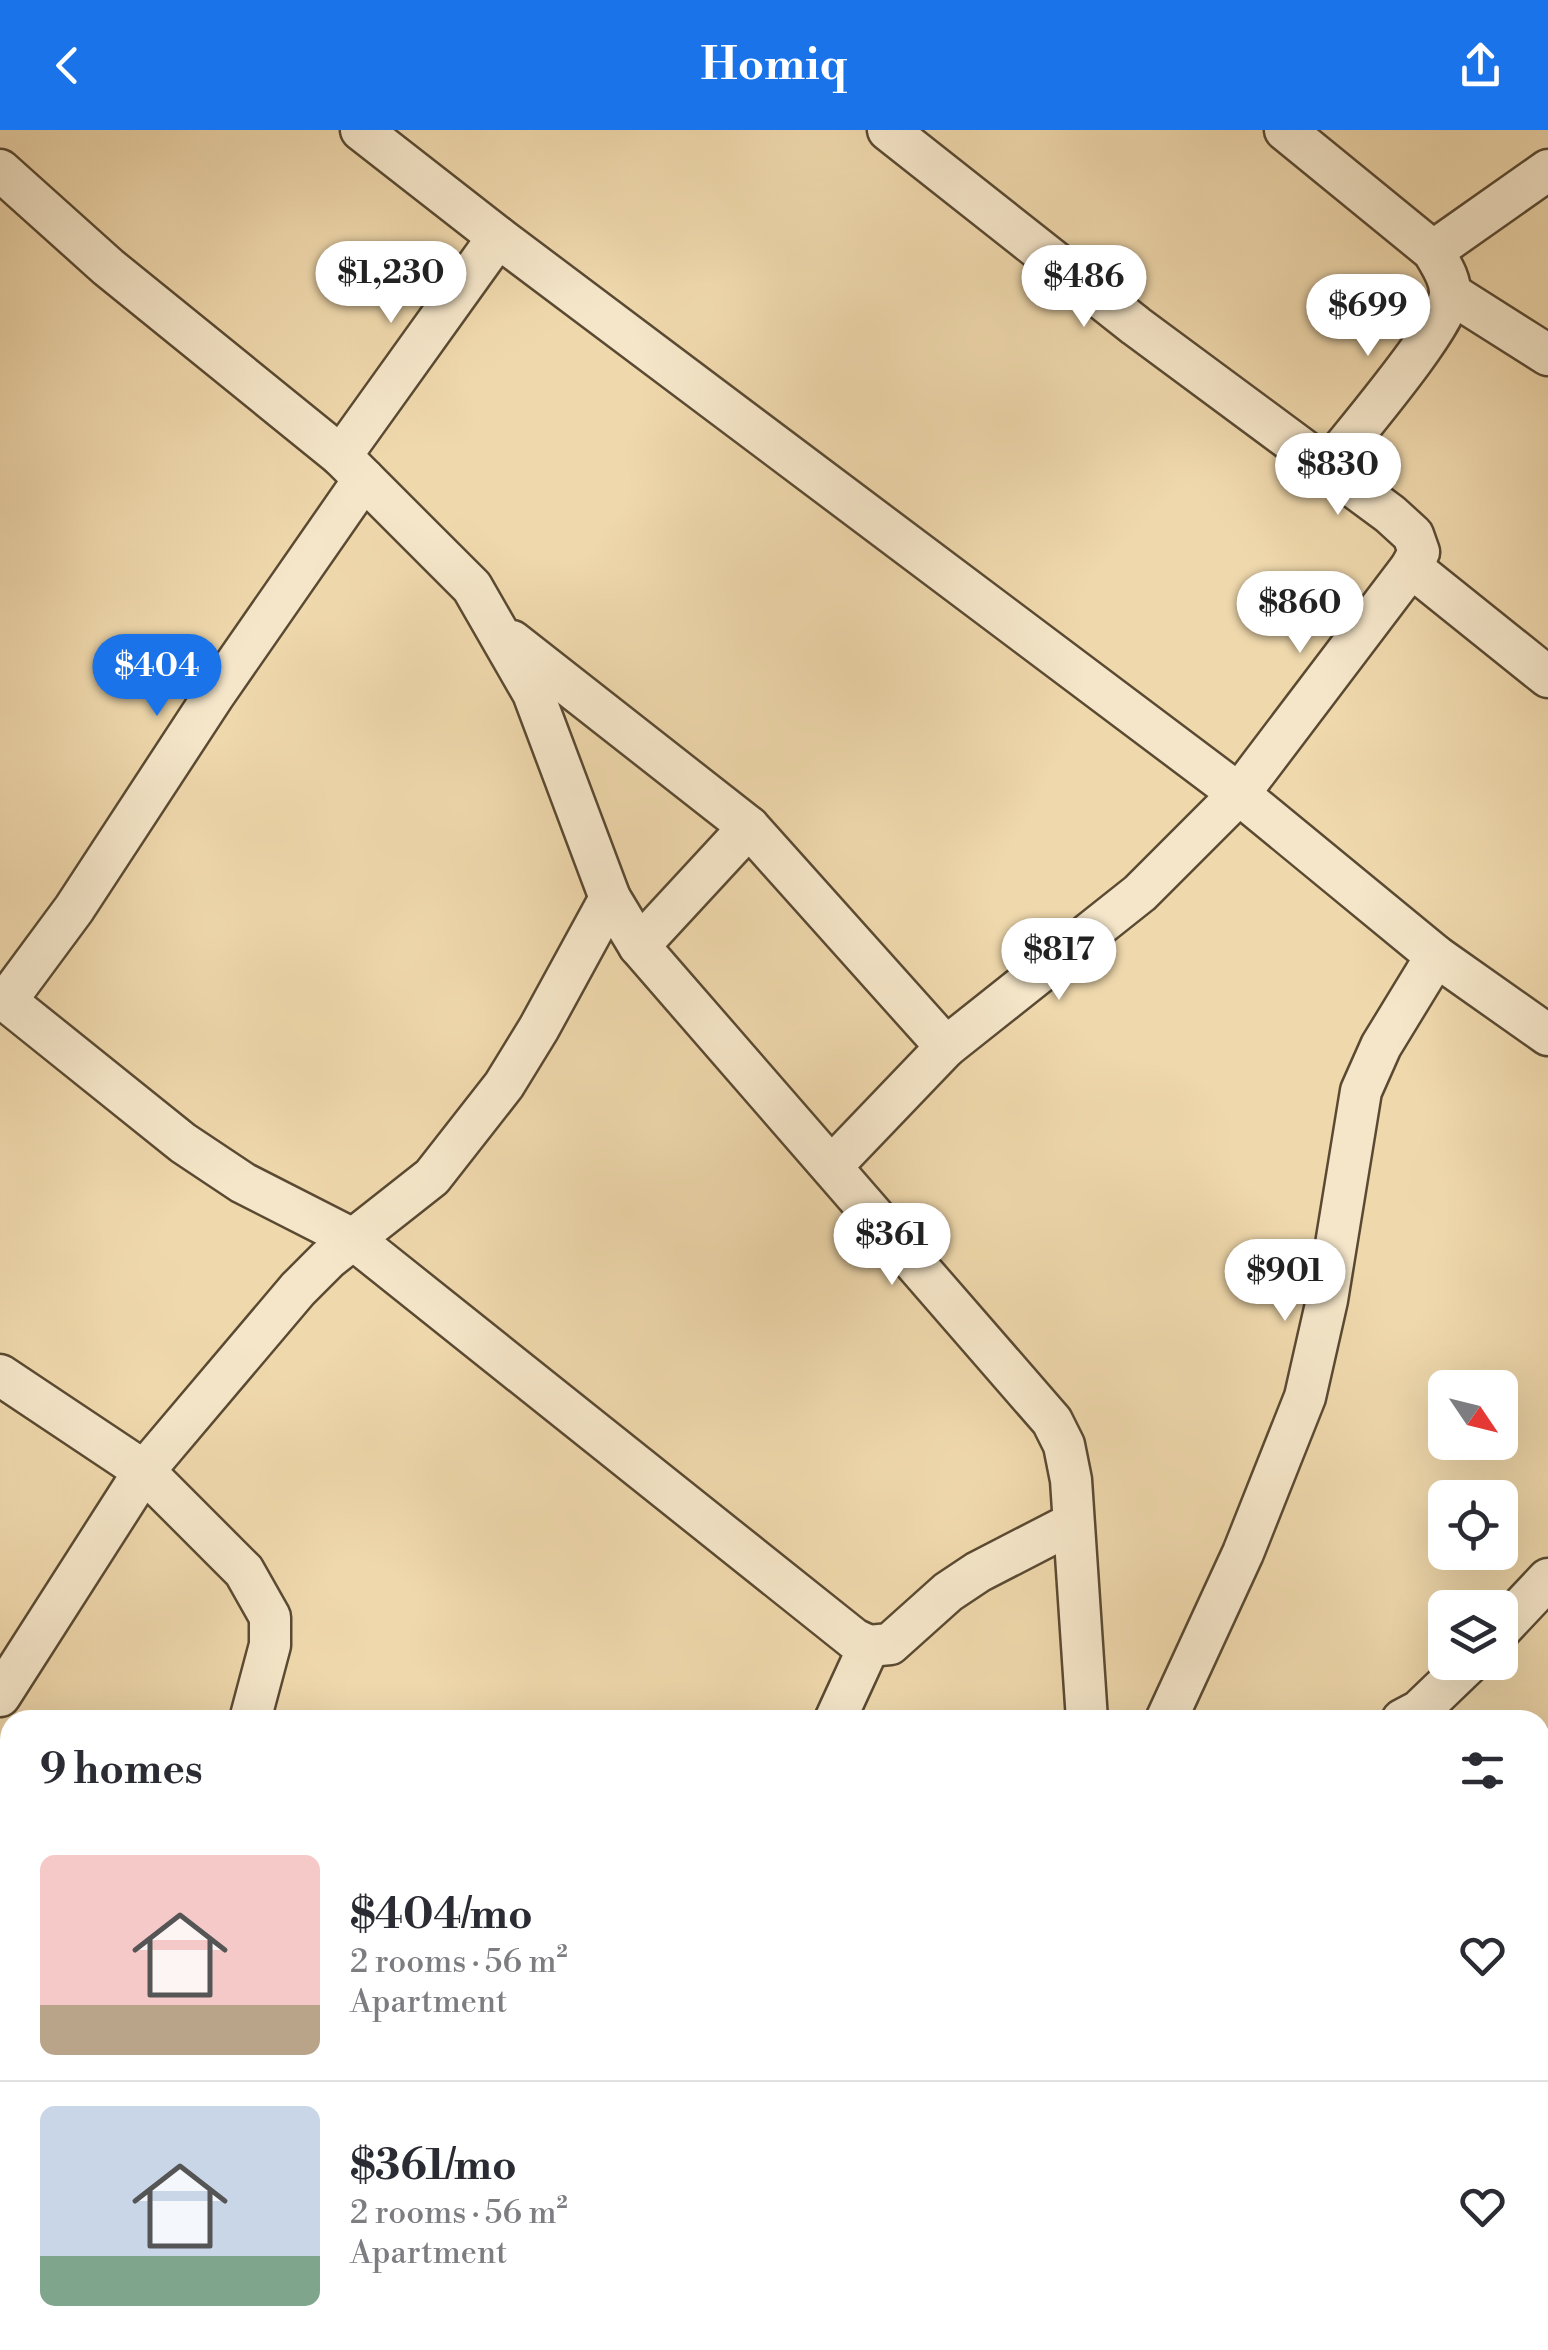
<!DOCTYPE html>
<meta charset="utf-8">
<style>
:root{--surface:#fff;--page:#f2f2f3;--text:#2b2b33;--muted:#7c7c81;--line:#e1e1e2;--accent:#1a73e8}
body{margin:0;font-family:"Libre Bodoni",serif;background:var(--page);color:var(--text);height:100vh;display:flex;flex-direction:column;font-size:38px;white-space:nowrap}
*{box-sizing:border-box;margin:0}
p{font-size:32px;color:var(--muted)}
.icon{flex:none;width:55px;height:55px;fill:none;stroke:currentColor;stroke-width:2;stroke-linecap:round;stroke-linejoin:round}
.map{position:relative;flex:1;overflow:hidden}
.sheet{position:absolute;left:0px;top:1580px;width:1550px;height:640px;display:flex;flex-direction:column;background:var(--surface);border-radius:30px 30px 0 0;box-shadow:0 10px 40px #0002}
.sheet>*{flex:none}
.needle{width:65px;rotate:125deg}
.fabs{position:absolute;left:1428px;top:1240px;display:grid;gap:20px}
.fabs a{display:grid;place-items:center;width:90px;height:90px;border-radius:15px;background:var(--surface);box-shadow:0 10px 40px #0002;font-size:50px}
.price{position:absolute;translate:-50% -85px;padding:0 22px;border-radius:35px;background:#fff;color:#222;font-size:32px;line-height:65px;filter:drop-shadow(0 2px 5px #0008)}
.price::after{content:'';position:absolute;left:50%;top:60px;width:30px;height:22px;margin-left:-15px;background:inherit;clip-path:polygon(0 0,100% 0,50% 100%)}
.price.selected{background:var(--accent);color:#fff}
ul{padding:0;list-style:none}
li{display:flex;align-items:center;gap:30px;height:250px;padding:0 40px}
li+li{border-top:2px solid var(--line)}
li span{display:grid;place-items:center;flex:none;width:280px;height:200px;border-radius:15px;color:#555}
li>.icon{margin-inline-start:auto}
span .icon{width:120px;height:120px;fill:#fffc;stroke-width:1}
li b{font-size:42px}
h2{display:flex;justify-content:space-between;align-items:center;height:120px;padding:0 40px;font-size:42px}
header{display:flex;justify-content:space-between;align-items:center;height:130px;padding:0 40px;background:var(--accent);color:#fff;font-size:45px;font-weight:700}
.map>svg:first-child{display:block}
</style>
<header><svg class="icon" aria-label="back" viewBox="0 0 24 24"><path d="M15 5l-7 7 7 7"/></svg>Homiq<svg class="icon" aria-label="share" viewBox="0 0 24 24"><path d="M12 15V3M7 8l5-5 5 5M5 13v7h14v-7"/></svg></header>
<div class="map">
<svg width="1548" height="2220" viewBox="0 0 1548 2220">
<rect width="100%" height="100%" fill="#efd8ac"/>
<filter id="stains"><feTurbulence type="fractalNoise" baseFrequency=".002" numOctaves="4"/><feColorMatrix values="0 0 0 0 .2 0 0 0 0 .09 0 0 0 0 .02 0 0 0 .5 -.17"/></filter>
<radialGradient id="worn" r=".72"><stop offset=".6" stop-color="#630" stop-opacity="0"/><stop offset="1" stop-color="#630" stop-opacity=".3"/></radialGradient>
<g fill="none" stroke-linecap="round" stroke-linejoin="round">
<defs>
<g id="minor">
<polyline points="361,0 498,107 1239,664 1436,826 1548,905"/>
<path d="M 1285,0 L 1433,121 C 1440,134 1451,148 1450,164 C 1448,195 1352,306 1328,337"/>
<polyline points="0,40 108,137 341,326 472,457 533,563 610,768 639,816 1052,1291 1064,1315 1071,1350 1087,1590"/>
<polyline points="1433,121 1548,40"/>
<polyline points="1450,163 1548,225"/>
<polyline points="341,326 498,107"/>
<polyline points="1411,437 1548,547"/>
<polyline points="512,511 749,697"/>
<polyline points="639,816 749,697 946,917"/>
<polyline points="0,866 183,1013 243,1053 353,1109 854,1509 869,1516 890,1514 948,1462 978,1442 1073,1393"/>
<polyline points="6,871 74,779 214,565 364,349"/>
<polyline points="832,1036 946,917 1140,763 1239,664 1411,437 1419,422 1413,405 1390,384 1136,196 888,0"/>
<polyline points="0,1245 144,1341 244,1441 270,1487 270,1515 250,1590"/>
<polyline points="1500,1500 1548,1449"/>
<polyline points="0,1566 144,1341 298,1159 328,1129 432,1047 504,955 539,898 610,768"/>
<polyline points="835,1590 869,1516"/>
<polyline points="1166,1590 1243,1423 1305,1267 1327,1170 1361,961 1381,916 1436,826"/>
<polyline points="1402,1590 1419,1581 1470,1532"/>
<polyline points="0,2086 10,2085"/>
<polyline points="283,2210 285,2220"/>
<polyline points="1142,2210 1143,2220"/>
<polyline points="1499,2210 1510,2220"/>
<polyline points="653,2220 690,2210"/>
<polyline points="748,2220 753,2210"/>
<polyline points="862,2220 864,2210"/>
</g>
</defs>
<use href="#minor" stroke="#5a4a33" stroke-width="45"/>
<use href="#minor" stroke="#f5e6c9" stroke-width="40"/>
</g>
<rect width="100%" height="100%" filter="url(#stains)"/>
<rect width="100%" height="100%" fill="url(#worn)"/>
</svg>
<div class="fabs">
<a><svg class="needle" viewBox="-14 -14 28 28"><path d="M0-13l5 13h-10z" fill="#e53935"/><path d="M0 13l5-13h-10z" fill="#7c7c81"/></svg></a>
<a><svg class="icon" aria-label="locate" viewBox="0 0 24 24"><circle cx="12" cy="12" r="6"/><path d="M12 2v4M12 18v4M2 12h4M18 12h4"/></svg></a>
<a><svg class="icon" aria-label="layers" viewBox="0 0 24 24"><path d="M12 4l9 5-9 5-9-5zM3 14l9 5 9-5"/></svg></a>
</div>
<b class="price" style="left:391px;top:196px">$1,230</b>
<b class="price" style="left:1084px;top:200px">$486</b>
<b class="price" style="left:1368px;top:229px">$699</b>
<b class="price" style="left:1338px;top:388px">$830</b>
<b class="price" style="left:1300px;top:526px">$860</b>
<b class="price selected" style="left:157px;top:589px">$404</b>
<b class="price" style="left:1059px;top:873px">$817</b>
<b class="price" style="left:892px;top:1158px">$361</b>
<b class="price" style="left:1285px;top:1194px">$901</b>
<section class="sheet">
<h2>9 homes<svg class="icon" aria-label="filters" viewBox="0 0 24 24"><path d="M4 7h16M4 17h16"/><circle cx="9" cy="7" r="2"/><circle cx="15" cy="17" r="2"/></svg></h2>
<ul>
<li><span style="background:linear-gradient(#f6c9c9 75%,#b9a48a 0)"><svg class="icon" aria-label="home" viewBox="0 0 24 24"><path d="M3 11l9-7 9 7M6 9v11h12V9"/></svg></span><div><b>$404/mo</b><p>2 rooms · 56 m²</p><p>Apartment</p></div><svg class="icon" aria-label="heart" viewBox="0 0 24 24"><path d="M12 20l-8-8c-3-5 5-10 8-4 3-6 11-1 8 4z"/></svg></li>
<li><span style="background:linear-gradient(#c9d6e8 75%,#7fa58c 0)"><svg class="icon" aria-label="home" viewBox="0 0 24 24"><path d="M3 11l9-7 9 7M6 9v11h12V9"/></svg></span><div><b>$361/mo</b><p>2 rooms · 56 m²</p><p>Apartment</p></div><svg class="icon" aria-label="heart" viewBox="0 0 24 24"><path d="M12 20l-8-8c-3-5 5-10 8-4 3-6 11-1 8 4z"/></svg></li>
</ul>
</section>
</div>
